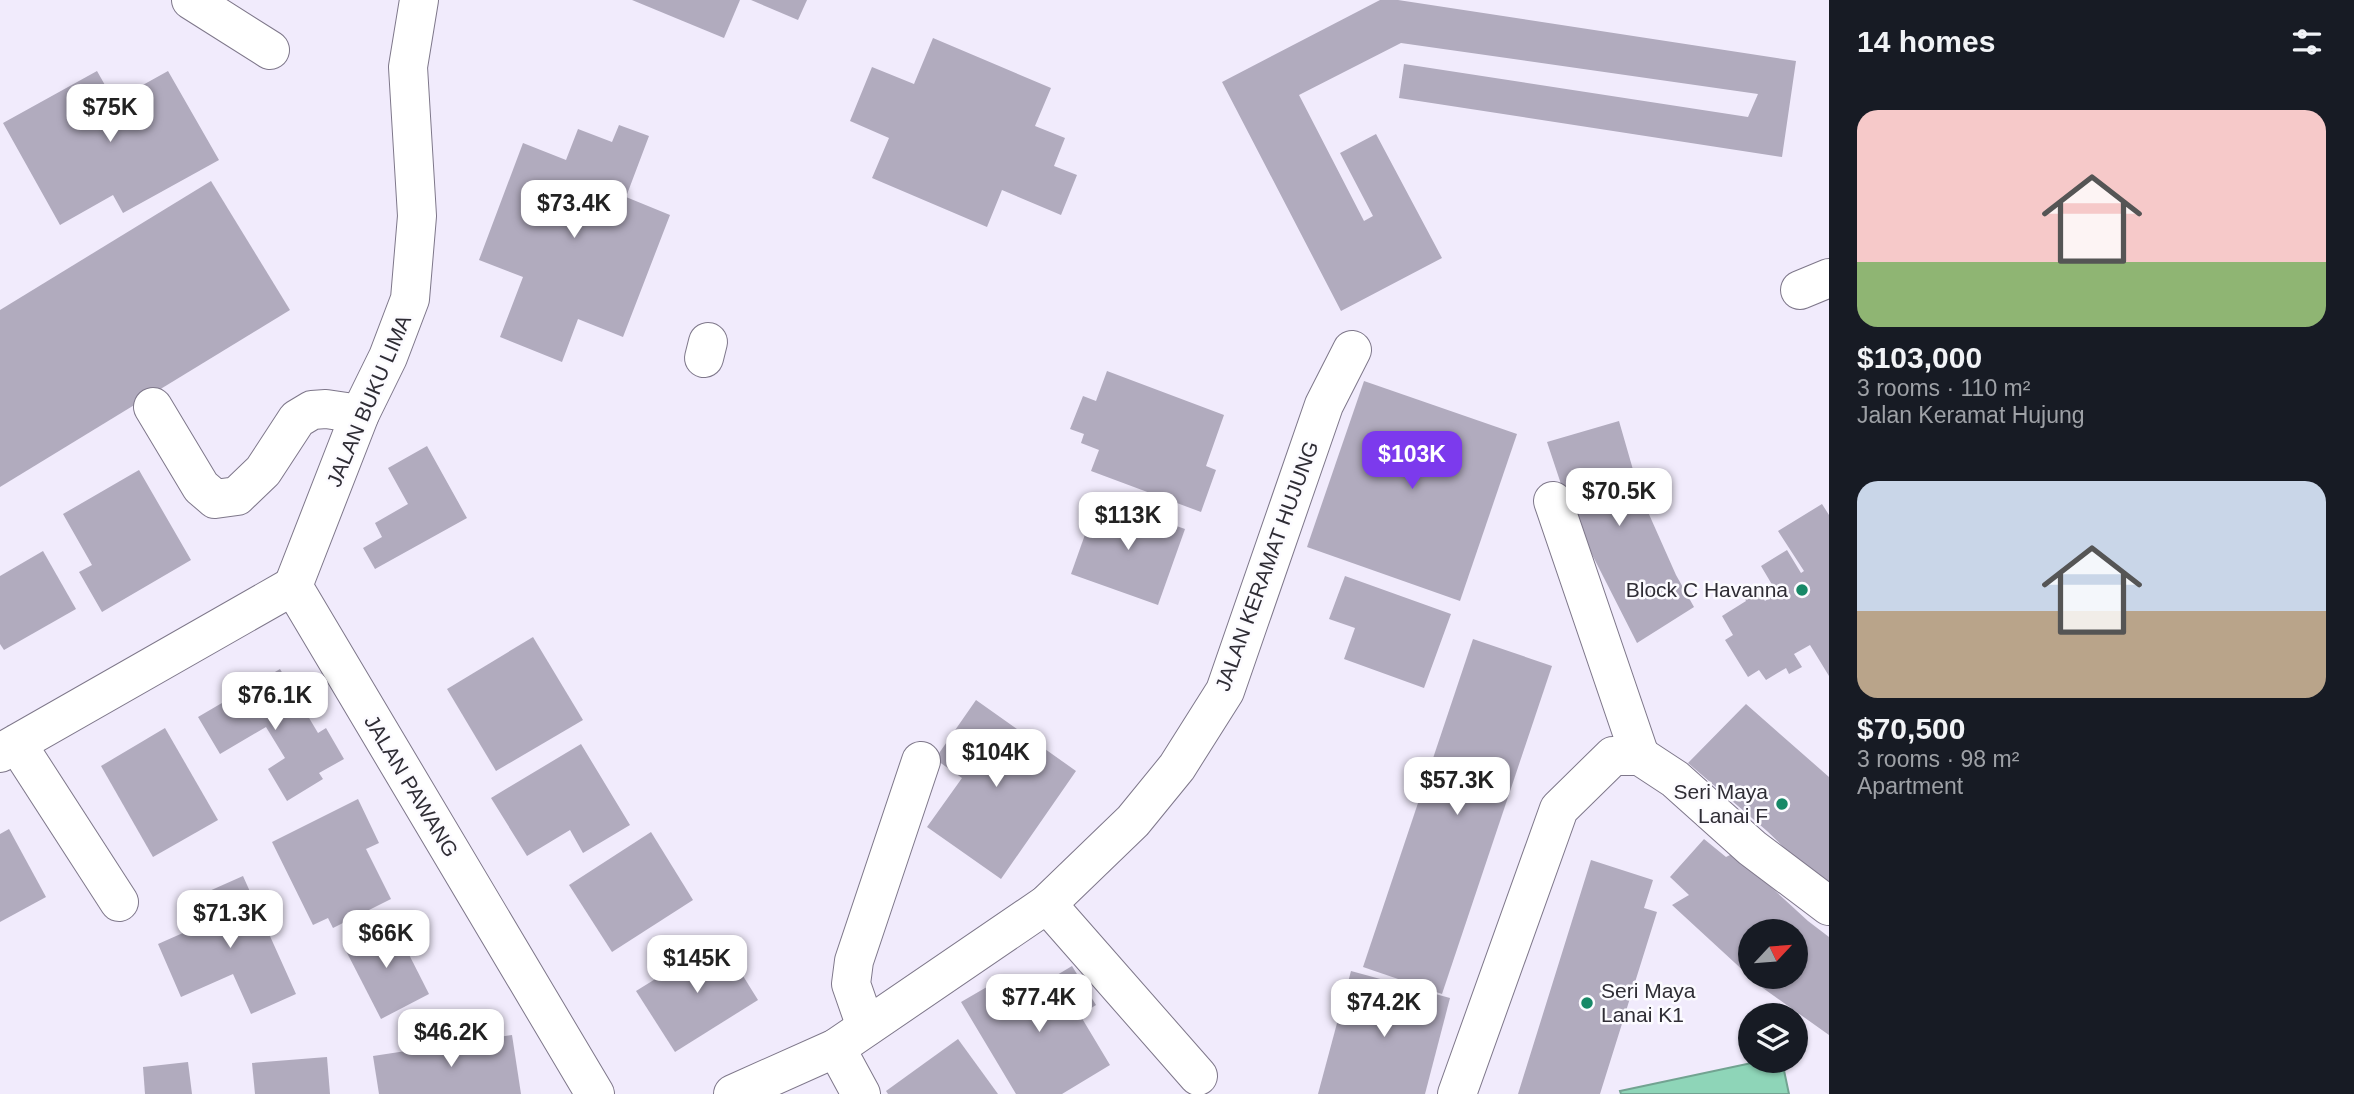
<!DOCTYPE html>
<meta charset="utf-8">
<style>
:root{--surface:#171b24;--page:#20242c;--text:#f1f3f6;--muted:#9ea1a6;--accent:#7c3aed}
body{margin:0;font-family:Helvetica,sans-serif;background:var(--page);color:var(--text);height:100vh;display:flex;flex-direction:column;font-size:26px;white-space:nowrap}
*{box-sizing:border-box;margin:0}
p{font-size:23px;color:var(--muted)}
.icon{flex:none;width:38px;height:38px;fill:none;stroke:currentColor;stroke-width:2;stroke-linecap:round;stroke-linejoin:round}
.map{position:relative;flex:1;overflow:hidden}
.panel{display:flex;flex-direction:column;background:var(--surface);width:525px}
.panel>*{flex:none}
.needle{width:46px;rotate:64deg}
.tools{position:absolute;left:1738px;top:919px;display:grid;gap:14px}
.tools a{display:grid;place-items:center;width:70px;height:70px;border-radius:50%;background:var(--surface);box-shadow:0 2px 5px #0004;font-size:35px}
.price{position:absolute;translate:-50% -60px;padding:0 16px;border-radius:14px;background:#fff;color:#222;font-size:23px;line-height:46px;filter:drop-shadow(0 2px 4px #0008)}
.price::after{content:'';position:absolute;left:50%;top:42px;width:21px;height:16px;margin-left:-10px;background:inherit;clip-path:polygon(0 0,100% 0,50% 100%)}
.price.current{background:var(--accent);color:#fff}
ul{padding:0;list-style:none}
li{display:grid;align-content:center;gap:14px;height:371px;padding:0 28px}
li span{display:grid;place-items:center;height:217px;border-radius:21px;color:#555}
li>.icon{margin-inline-start:auto}
span .icon{width:126px;height:126px;fill:#fffc;stroke-width:1}
li b{font-size:30px}
h2{display:flex;justify-content:space-between;align-items:center;height:84px;padding:0 28px;font-size:30px}
main{display:flex;flex:1;min-height:0}
.map>svg:first-child{display:block}
</style>
<main>
<div class="map">
<svg width="1829" height="1094" viewBox="0 0 1829 1094">
<rect width="100%" height="100%" fill="#f1ebfc"/>
<polygon fill="#8ed5b8" stroke="#72a391" stroke-width="2" points="1782,1061 1789,1094 1621,1094 1620,1091 1761,1061"/>
<g fill="#b1abbe" fill-rule="evenodd">
<polygon points="632,0 740,0 724,38"/>
<polygon points="751,0 807,0 798,20"/>
<polygon points="1380,0 1398,0 1796,61 1782,157 1399,98 1404,64 1748,117 1758,94 1401,43 1299,95 1364,221 1373,216 1340,153 1376,134 1442,258 1341,311 1222,82"/>
<polygon points="933,38 1051,88 1035,126 1065,138 1054,166 1077,175 1061,215 1002,190 987,227 872,178 889,138 850,121 872,67 914,84"/>
<polygon points="97,71 114,101 168,71 219,160 123,213 113,195 60,225 3,123"/>
<polygon points="619,125 649,136 626,197 670,215 623,337 578,319 562,362 500,337 523,277 479,260 523,143 566,160 578,129 612,142"/>
<polygon points="211,181 290,310 0,487 0,310"/>
<polygon points="1107,371 1224,415 1206,466 1216,470 1201,512 1091,471 1099,450 1081,443 1084,434 1070,429 1083,396 1096,401"/>
<polygon points="1364,381 1517,434 1460,601 1307,547"/>
<polygon points="1619,421 1640,494 1676,575 1694,607 1637,643 1570,511 1547,442"/>
<polygon points="427,446 467,518 375,569 363,548 382,537 375,523 408,504 388,468"/>
<polygon points="139,470 191,560 102,612 79,572 92,565 63,514"/>
<polygon points="1098,498 1185,529 1158,605 1071,574"/>
<polygon points="1822,504 1829,515 1829,676 1810,645 1794,654 1802,667 1789,674 1786,668 1766,680 1759,670 1748,677 1725,640 1733,635 1722,616 1746,601 1743,595 1756,587 1765,601 1777,593 1761,566 1787,550 1801,573 1804,571 1778,531"/>
<polygon points="43,551 76,609 4,650 0,644 0,576"/>
<polygon points="1345,576 1451,614 1424,688 1344,659 1355,628 1329,619"/>
<polygon points="533,637 583,720 496,771 447,689"/>
<polygon points="1473,639 1552,666 1442,994 1363,967"/>
<polygon points="280,669 318,733 326,728 344,759 319,773 323,779 287,801 268,769 285,758 266,727 220,754 198,717"/>
<polygon points="976,700 1076,771 1001,879 927,827 962,778 935,759"/>
<polygon points="1746,704 1829,777 1829,891 1767,831 1688,763"/>
<polygon points="165,728 218,820 153,857 101,766"/>
<polygon points="581,744 630,825 583,853 570,830 527,856 491,798"/>
<polygon points="358,799 379,843 366,849 391,899 333,928 328,918 313,925 272,842"/>
<polygon points="9,829 46,897 0,922 0,834"/>
<polygon points="651,832 693,900 612,952 569,885"/>
<path d="M 1704,839 L 1726,857 L 1734,853 L 1808,921 L 1829,937 L 1829,1035 L 1760,986 L 1672,905 L 1689,895 L 1670,877 ZM 1750,931 L 1796,931 L 1796,976 L 1750,976 Z"/>
<polygon points="1591,860 1653,880 1644,908 1657,912 1600,1094 1518,1094"/>
<polygon points="243,876 296,994 251,1014 233,974 181,997 158,944 210,921 198,896"/>
<polygon points="392,921 429,994 381,1019 343,945"/>
<polygon points="720,939 758,1000 675,1052 636,991"/>
<polygon points="1072,966 1096,1005 1080,1015 1110,1065 1062,1094 1016,1094 961,1002 1004,977 1017,999"/>
<polygon points="1351,971 1450,998 1425,1094 1318,1094"/>
<polygon points="512,1035 521,1094 379,1094 373,1056"/>
<polygon points="958,1039 998,1094 888,1094 886,1091"/>
<polygon points="327,1057 330,1094 255,1094 252,1063"/>
<polygon points="188,1062 192,1094 145,1094 143,1067"/>
</g>
<g fill="none" stroke-linecap="round" stroke-linejoin="round">
<defs>
<g id="minor">
<polyline points="191,0 270,50"/>
<polyline points="1800,290 1829,278"/>
<polyline points="704,358 708,342"/>
<polyline points="153,407 201,487 215,499 237,496 263,471 297,419 312,410 326,409 360,414"/>
<polyline points="1553,501 1640,756"/>
<polyline points="293,586 360,414 388,357 410,299 417,216 408,67 419,0"/>
<polyline points="293,586 595,1094"/>
<polyline points="17,744 119,902"/>
<polyline points="0,753 293,586"/>
<polyline points="1047,904 1198,1076"/>
<polyline points="866,1027 851,984 854,961 921,761"/>
<polyline points="836,1048 861,1094"/>
<polyline points="733,1094 836,1048 1047,904 1133,821 1177,767 1225,691 1324,405 1352,350"/>
<polyline points="1457,1094 1559,809 1613,756 1640,756 1675,779 1752,848 1829,906"/>
</g>
</defs>
<use href="#minor" stroke="#7e778a" stroke-width="40"/>
<use href="#minor" stroke="#fff" stroke-width="38"/>
</g>
<g fill="#178867" stroke="#fcfbff" stroke-width="2.5">
<circle cx="1802" cy="590" r="7"/>
<circle cx="1782" cy="804" r="7"/>
<circle cx="1587" cy="1003" r="7"/>
</g>
<g text-anchor="middle" stroke-width="5" stroke-linejoin="round" paint-order="stroke">
<g font-size="21" fill="#2f2d35" stroke="#fcfbff">
<text transform="translate(369 401) rotate(-67)" y="7">JALAN BUKU LIMA</text>
<text transform="translate(1267 566) rotate(-70)" y="7">JALAN KERAMAT HUJUNG</text>
<text transform="translate(411 786) rotate(59)" y="7">JALAN PAWANG</text>
</g>
<g font-size="21" fill="#2f2d35" stroke="#fcfbff" text-anchor="end">
<text x="1788" y="597">Block C Havanna</text>
<text x="1768" y="799">Seri Maya<tspan x="1768" dy="24">Lanai F</tspan></text>
<text x="1601" y="998" text-anchor="start">Seri Maya<tspan x="1601" dy="24">Lanai K1</tspan></text>
</g>
</g>
</svg>
<div class="tools">
<a><svg class="needle" viewBox="-14 -14 28 28"><path d="M0-13l5 13h-10z" fill="#e53935"/><path d="M0 13l5-13h-10z" fill="#9ea1a6"/></svg></a>
<a><svg class="icon" aria-label="layers" viewBox="0 0 24 24"><path d="M12 4l9 5-9 5-9-5zM3 14l9 5 9-5"/></svg></a>
</div>
<b class="price" style="left:110px;top:144px">$75K</b>
<b class="price" style="left:574px;top:240px">$73.4K</b>
<b class="price current" style="left:1412px;top:491px">$103K</b>
<b class="price" style="left:1619px;top:528px">$70.5K</b>
<b class="price" style="left:1128px;top:552px">$113K</b>
<b class="price" style="left:275px;top:732px">$76.1K</b>
<b class="price" style="left:996px;top:789px">$104K</b>
<b class="price" style="left:1457px;top:817px">$57.3K</b>
<b class="price" style="left:230px;top:950px">$71.3K</b>
<b class="price" style="left:386px;top:970px">$66K</b>
<b class="price" style="left:697px;top:995px">$145K</b>
<b class="price" style="left:1039px;top:1034px">$77.4K</b>
<b class="price" style="left:1384px;top:1039px">$74.2K</b>
<b class="price" style="left:451px;top:1069px">$46.2K</b>
</div>
<section class="panel">
<h2>14 homes<svg class="icon" aria-label="filters" viewBox="0 0 24 24"><path d="M4 7h16M4 17h16"/><circle cx="9" cy="7" r="2"/><circle cx="15" cy="17" r="2"/></svg></h2>
<ul>
<li><span style="background:linear-gradient(#f6c9c9 70%,#8fb573 0)"><svg class="icon" aria-label="home" viewBox="0 0 24 24"><path d="M3 11l9-7 9 7M6 9v11h12V9"/></svg></span><div><b>$103,000</b><p>3 rooms · 110 m²</p><p>Jalan Keramat Hujung</p></div></li>
<li><span style="background:linear-gradient(#c9d6e8 60%,#b9a48a 0)"><svg class="icon" aria-label="home" viewBox="0 0 24 24"><path d="M3 11l9-7 9 7M6 9v11h12V9"/></svg></span><div><b>$70,500</b><p>3 rooms · 98 m²</p><p>Apartment</p></div></li>
</ul>
</section>
</main>
